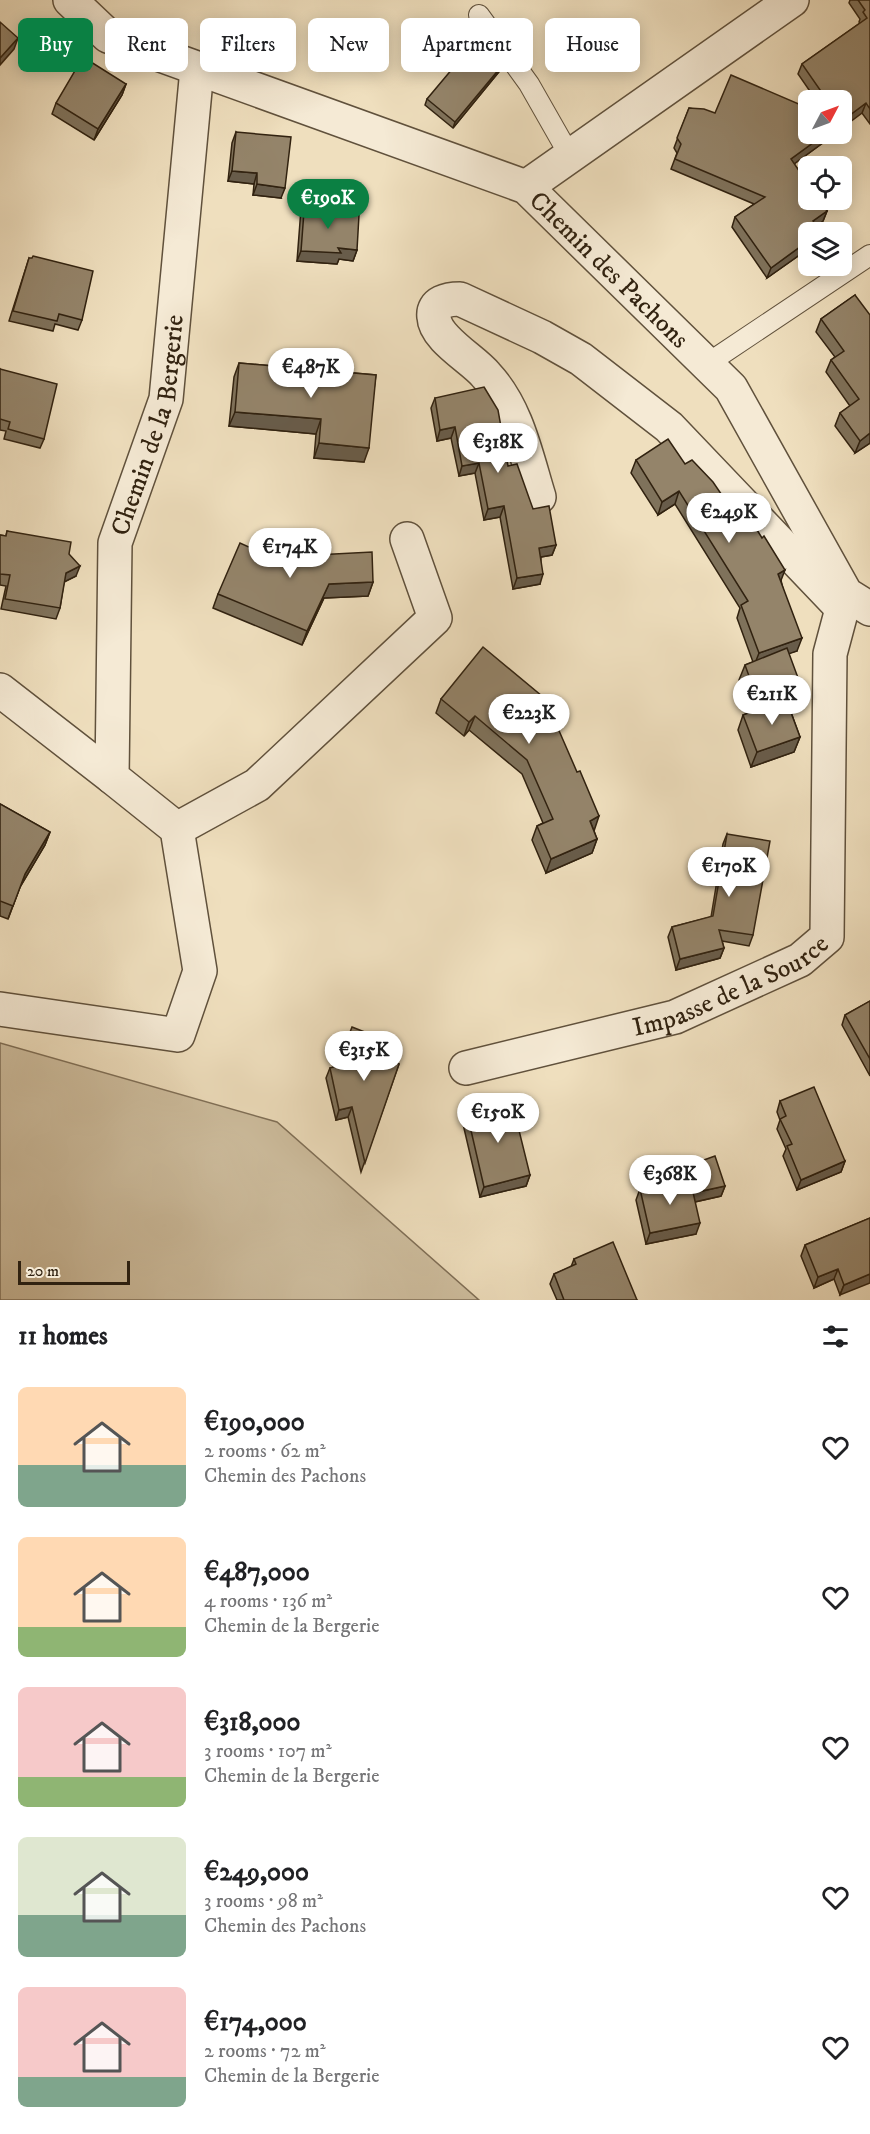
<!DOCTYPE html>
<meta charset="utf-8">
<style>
:root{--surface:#fff;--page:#f6f6f6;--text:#202124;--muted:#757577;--accent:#0b8043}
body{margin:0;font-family:"IM FELL DW Pica",serif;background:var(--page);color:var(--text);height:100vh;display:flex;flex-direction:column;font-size:22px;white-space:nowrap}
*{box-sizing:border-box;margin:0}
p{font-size:20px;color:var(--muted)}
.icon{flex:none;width:33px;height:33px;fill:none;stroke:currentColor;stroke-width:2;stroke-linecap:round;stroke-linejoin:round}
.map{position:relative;height:1300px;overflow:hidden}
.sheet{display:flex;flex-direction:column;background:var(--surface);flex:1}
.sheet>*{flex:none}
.guide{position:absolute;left:18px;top:18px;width:834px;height:54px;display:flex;gap:12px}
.needle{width:39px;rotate:49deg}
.fabs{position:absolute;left:798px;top:90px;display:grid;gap:12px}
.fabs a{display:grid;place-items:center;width:54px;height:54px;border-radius:9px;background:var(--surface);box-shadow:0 3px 15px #0003;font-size:30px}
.scale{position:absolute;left:18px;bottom:15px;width:112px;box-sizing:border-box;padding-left:6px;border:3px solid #312210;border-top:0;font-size:16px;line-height:21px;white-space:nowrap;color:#312210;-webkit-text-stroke:4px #f5ead5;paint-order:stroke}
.price{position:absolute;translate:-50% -51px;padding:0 14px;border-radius:21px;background:#fff;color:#222;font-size:20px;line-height:39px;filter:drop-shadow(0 2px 3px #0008)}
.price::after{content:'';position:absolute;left:50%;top:36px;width:18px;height:14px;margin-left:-9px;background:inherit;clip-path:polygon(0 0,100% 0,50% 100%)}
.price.selected{background:var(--accent);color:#fff}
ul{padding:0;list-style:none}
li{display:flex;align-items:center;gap:18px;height:150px;padding:0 18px}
li span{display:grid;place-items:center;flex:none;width:168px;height:120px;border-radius:9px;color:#555}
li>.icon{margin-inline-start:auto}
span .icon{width:72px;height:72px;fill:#fffc;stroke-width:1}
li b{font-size:26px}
h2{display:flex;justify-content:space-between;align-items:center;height:72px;padding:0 18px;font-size:26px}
.tag{padding:0 21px;border-radius:9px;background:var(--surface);box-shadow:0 3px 15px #0003;font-size:21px;line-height:54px}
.tag.selected{background:var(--accent);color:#fff}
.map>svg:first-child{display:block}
</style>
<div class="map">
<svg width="870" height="1300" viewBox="0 0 870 1300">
<rect width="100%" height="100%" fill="#efdfbe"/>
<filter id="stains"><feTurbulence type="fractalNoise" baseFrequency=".00333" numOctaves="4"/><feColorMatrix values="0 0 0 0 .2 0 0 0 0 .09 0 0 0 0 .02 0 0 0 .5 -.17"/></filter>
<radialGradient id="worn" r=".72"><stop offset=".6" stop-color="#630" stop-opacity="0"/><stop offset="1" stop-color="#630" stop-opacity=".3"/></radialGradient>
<polygon fill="#cfbfa0" stroke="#807058" stroke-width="1.5" points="0,1043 277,1122 479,1300 0,1300"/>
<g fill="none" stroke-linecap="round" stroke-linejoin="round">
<defs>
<g id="lane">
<polyline points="479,15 529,84 570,156"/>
<polyline points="707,364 870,255"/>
</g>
<g id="street">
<path id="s1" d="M 70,0 L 108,36 L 526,187 L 731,388 L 846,594 L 870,609"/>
<polyline points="526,187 792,0"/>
<path d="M 539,497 C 526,455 517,408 486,375 C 473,359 435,339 434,317 C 432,302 448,299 460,299 L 542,337 L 581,359 L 669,427 L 839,605"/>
<polyline points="0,690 112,777"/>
<polyline points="177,829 257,785 435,618 407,539"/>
<path id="s2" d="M 0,1009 L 178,1035 L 200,971 L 177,829 L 112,777 L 115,543 L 166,399 L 197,69"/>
<path id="s3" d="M 466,1068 L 675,1017 L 800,960 L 827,937 L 830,654 L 846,594"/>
</g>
</defs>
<use href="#lane" stroke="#60513c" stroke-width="22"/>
<use href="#street" stroke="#60513c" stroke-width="36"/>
<use href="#lane" stroke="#f5ead5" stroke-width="20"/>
<use href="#street" stroke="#f5ead5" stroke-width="33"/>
</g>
<g fill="#7f725b" stroke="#312210" stroke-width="1.5">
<polygon points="850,0 870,0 870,124 862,113 842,100 816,100 798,74 802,64 860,23 859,22 860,19 849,3"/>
<polygon points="505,62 502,68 453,128 425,105 427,99"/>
<polygon points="126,84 122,95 94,140 52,114 56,103"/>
<polygon points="689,108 808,134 835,134 794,164 827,211 823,221 808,232 808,249 767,278 732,227 735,217 754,204 671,169 677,153 674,148"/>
<polygon points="236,132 281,198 253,195 254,184 228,181 232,143"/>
<polygon points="306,185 320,213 357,250 353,261 339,259 337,264 297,261 302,196"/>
<polygon points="29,258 82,320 78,330 55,324 53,331 9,321"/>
<polygon points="855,295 870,443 855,453 835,426 840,413 850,406 826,372 831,360 835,357 816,332 821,319"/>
<polygon points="239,363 376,375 364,462 314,458 316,434 229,426 234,377"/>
<polygon points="0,369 44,439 40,448 4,439 6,431 0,430"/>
<polygon points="435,398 508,466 533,509 556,545 552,555 541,557 540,584 513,589 500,517 484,520 475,473 459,476 451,438 437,441 431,408"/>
<polygon points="636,460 685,464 732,510 781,580 797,651 789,653 795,701 788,704 800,737 794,752 751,767 738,730 743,715 751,712 739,680 745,665 753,662 737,618 740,608 675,504 658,515 631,473"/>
<polygon points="7,531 69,554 76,576 64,582 60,608 56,619 1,609 6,586 0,585 0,535 6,536"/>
<polygon points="262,553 373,582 368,596 324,598 302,645 213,608 218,594"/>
<polygon points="441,699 551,713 597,839 592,853 546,873 532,840 537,826 543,823 522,774 469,730 464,736 436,713"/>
<polygon points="0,804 50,832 45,845 20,887 8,919 0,916"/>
<polygon points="727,834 753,935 749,946 722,941 724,948 720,958 676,970 668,937 672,927 711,917 723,844"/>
<polygon points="870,1001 870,1076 842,1025 845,1015"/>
<polygon points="384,1059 399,1064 361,1172 348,1117 336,1120 326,1078 330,1068"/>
<polygon points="780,1101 845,1161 841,1172 797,1190 783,1156 786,1149 777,1129 780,1120 777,1112"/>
<polygon points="467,1113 530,1175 526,1186 480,1197 463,1124"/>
<polygon points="687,1166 725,1186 721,1196 695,1202 696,1234 646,1244 636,1200 640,1189 684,1180 683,1177"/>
<polygon points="870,1218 840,1295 834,1279 814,1288 801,1256 805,1245"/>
<polygon points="574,1259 637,1300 557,1300 550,1284 554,1274 571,1267"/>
</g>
<g fill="#685c4a" stroke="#312210" stroke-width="1.5">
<polygon points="18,38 14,49 0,65 0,58"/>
<polygon points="505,62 502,68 453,128 455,122"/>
<polygon points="126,84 122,95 94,140 98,129"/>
<polygon points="866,103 862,113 842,128 842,121"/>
<polygon points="825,134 835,134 787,169 791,159"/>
<polygon points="232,171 257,173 254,184 228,181"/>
<polygon points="257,184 285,188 281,198 253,195"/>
<polygon points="827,211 823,221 810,231 813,221"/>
<polygon points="808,241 808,249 767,278 771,268"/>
<polygon points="338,248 357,250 353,261 339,259 337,264 297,261 301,251"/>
<polygon points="235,412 321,419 316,434 229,426"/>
<polygon points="455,427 451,438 437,441 440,430"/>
<polygon points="870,433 870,443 855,453 860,441"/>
<polygon points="319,443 369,448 364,462 314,458"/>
<polygon points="479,463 475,473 459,476 462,466"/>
<polygon points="679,491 675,504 658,515 662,502"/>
<polygon points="504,506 500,517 484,520 488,509"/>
<polygon points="556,545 552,555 535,558 539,548"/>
<polygon points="80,566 76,576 62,583 66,573"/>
<polygon points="785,570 780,583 778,574"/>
<polygon points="543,574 540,584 513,589 517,578"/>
<polygon points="373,582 368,596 324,598 302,645 307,631 329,584"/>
<polygon points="802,638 797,651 754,666 759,653"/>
<polygon points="801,686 795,701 753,716 758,701"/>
<polygon points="475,716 469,730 464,736 469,722"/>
<polygon points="800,737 794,752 751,767 757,752"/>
<polygon points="599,816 594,831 590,821"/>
<polygon points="50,832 45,845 20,887 8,919 25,874"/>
<polygon points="597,839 592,853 546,873 551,859"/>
<polygon points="724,948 720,958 676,970 680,959"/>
<polygon points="352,1107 348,1117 336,1120 339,1110"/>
<polygon points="845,1161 841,1172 797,1190 801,1180"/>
<polygon points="530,1175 526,1186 480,1197 484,1187"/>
<polygon points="725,1186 721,1196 690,1203 693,1193"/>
<polygon points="700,1223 696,1234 646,1244 650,1233"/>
<polygon points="838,1269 834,1279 814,1288 818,1277"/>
<polygon points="870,1274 870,1283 840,1295 844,1285"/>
</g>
<g fill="#94846a" stroke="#312210" stroke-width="1.5">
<polygon points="858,0 870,0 870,109 866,103 842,121 842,100 827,100 802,64 867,18 863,12 865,10"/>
<polygon points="0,22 18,38 0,58"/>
<polygon points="479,37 498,53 505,62 455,122 427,99"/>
<polygon points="83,57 126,84 98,129 56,103"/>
<polygon points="731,75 808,108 808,134 825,134 791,159 808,184 808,200 819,200 827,211 813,221 821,232 808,232 808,241 771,268 735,217 765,197 675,159 681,144 677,138 689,108 704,109 715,113"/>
<polygon points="236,132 291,137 285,188 257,184 257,173 232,171"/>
<polygon points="306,185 320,213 359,215 357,250 338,248 341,253 301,251"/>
<polygon points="33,256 93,271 82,320 59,314 57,321 13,311 29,258 32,258"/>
<polygon points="855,295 870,315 870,433 860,441 840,413 859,399 831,360 844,351 821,319"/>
<polygon points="239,363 376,375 369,448 319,443 321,419 235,412"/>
<polygon points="0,369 57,384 44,439 8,429 10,422 0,419"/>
<polygon points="484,387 498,410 508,466 517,464 533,509 549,506 556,545 539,548 543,574 517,578 504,506 488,509 479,463 462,466 455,427 440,430 435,398"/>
<polygon points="668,439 685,464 692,460 713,482 732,510 737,507 754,525 762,538 764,536 785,570 778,574 802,638 759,653 741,605 748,601 679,491 662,502 636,460"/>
<polygon points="7,531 71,542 69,554 80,566 66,573 60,608 5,599 10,575 0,574 0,535 6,536"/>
<polygon points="270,535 315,555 372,552 373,582 329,584 307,631 218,594 240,543 262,553"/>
<polygon points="483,647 554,706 550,710 577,772 580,771 599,816 590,821 597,839 551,859 537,826 553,819 527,760 475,716 469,722 441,699"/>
<polygon points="787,648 801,686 758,701 745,665"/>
<polygon points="786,699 800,737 757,752 743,715"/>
<polygon points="0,804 50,832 25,874 13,906 0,901"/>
<polygon points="727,834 770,841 753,935 719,930 724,948 680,959 672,927 713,916"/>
<polygon points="870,1001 870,1059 845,1015"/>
<polygon points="352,1027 390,1042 384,1059 399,1064 365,1163 352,1107 339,1110 330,1068 337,1066"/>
<polygon points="814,1087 845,1161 801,1180 787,1146 792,1144 780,1119 786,1116 780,1101"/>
<polygon points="512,1102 530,1175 484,1187 467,1113"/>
<polygon points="715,1156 725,1186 693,1193 687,1166"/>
<polygon points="690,1179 700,1223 650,1233 640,1189"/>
<polygon points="870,1218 870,1274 844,1285 838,1269 818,1277 805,1245"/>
<polygon points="613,1242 637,1300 564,1300 554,1274 576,1264 574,1259"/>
</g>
<g text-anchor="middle" stroke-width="4.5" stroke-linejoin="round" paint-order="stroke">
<g font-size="26" fill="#312210" stroke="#f5ead5">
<text dy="9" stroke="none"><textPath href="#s1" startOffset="614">Chemin des Pachons</textPath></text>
<text dy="9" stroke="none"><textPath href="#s2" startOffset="832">Chemin de la Bergerie</textPath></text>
<text dy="9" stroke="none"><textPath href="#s3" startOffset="278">Impasse de la Source</textPath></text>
</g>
</g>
<rect width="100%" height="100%" filter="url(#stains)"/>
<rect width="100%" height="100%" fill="url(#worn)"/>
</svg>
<div class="fabs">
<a><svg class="needle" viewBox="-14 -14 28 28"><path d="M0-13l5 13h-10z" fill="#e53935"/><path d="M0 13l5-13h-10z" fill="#757577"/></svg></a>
<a><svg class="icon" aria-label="locate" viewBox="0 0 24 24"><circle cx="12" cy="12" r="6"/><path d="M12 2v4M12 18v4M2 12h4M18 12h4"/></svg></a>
<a><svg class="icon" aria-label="layers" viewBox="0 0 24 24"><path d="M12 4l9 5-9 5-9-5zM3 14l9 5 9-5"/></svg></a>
</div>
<div class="scale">20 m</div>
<b class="price selected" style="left:328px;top:230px">€190K</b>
<b class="price" style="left:311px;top:399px">€487K</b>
<b class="price" style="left:498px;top:474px">€318K</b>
<b class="price" style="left:729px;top:544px">€249K</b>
<b class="price" style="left:290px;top:579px">€174K</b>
<b class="price" style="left:772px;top:726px">€211K</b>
<b class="price" style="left:529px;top:745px">€223K</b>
<b class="price" style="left:729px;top:898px">€170K</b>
<b class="price" style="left:364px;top:1082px">€315K</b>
<b class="price" style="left:498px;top:1144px">€150K</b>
<b class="price" style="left:670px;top:1206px">€368K</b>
<div class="guide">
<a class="tag selected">Buy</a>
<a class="tag">Rent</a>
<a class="tag">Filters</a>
<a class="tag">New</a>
<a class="tag">Apartment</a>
<a class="tag">House</a>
</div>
</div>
<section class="sheet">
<h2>11 homes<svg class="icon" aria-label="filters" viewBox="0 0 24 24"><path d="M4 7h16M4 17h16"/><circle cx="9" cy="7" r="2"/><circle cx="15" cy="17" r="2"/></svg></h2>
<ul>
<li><span style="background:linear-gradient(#ffd9b3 65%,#7fa58c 0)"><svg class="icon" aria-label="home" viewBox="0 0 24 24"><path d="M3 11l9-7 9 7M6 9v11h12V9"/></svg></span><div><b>€190,000</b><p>2 rooms · 62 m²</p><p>Chemin des Pachons</p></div><svg class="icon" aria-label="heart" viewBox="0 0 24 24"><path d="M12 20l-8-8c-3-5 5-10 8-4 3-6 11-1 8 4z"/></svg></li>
<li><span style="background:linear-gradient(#ffd9b3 75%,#8fb573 0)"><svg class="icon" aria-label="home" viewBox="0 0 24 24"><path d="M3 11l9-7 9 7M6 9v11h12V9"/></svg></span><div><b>€487,000</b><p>4 rooms · 136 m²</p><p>Chemin de la Bergerie</p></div><svg class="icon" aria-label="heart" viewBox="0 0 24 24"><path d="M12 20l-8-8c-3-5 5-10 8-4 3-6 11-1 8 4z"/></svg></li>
<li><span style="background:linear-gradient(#f6c9c9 75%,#8fb573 0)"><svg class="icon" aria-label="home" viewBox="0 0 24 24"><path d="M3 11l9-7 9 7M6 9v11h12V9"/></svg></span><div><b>€318,000</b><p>3 rooms · 107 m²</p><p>Chemin de la Bergerie</p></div><svg class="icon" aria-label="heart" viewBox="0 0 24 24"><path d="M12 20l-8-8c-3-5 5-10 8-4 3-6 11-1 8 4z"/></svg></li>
<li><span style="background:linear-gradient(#dfe7d0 65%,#7fa58c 0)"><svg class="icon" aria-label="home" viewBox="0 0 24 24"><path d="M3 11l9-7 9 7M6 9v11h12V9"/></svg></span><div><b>€249,000</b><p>3 rooms · 98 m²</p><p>Chemin des Pachons</p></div><svg class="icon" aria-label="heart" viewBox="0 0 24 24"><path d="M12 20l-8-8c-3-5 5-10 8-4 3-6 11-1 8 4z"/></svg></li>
<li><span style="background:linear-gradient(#f6c9c9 75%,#7fa58c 0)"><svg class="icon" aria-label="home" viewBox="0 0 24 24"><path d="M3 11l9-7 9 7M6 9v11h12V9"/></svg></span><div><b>€174,000</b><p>2 rooms · 72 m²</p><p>Chemin de la Bergerie</p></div><svg class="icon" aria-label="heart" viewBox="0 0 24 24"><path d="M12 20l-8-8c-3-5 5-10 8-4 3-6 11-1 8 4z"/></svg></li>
</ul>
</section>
